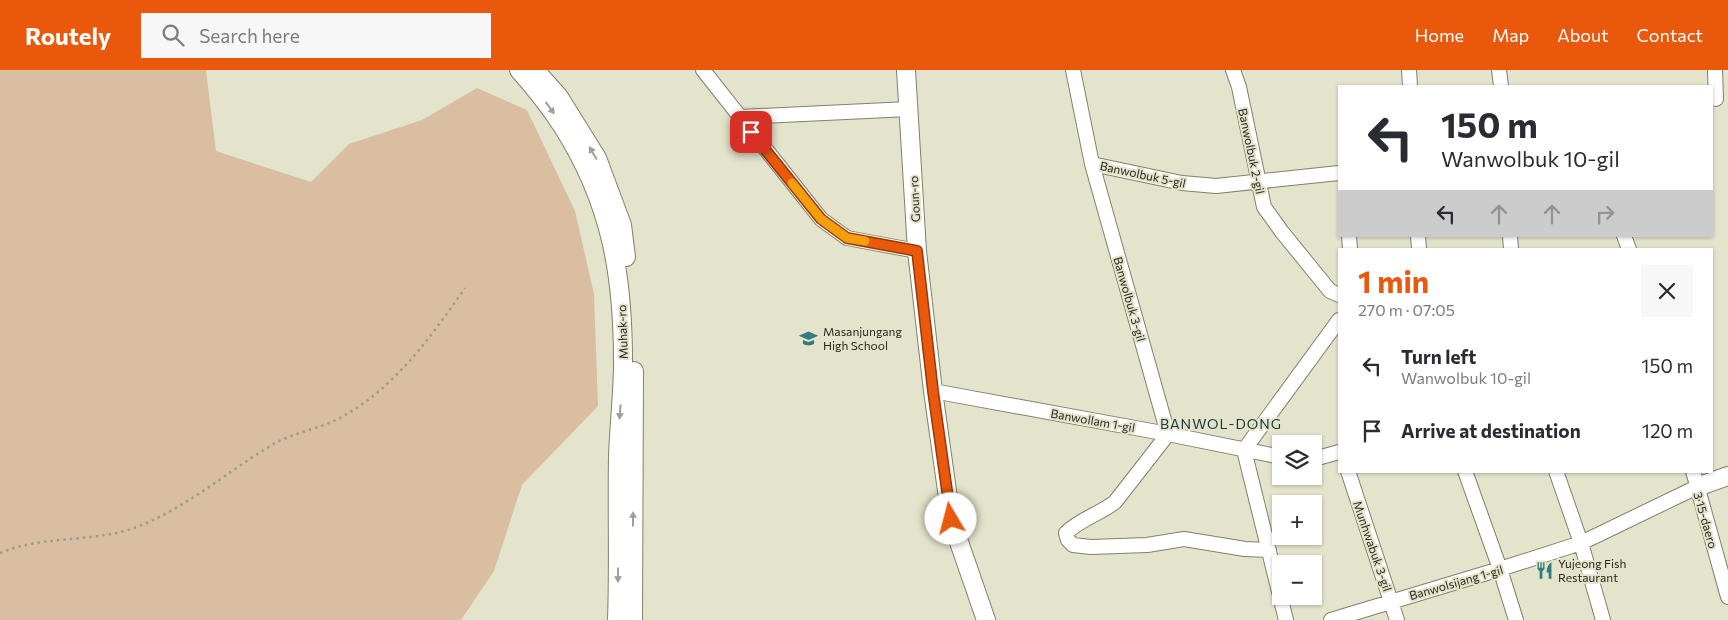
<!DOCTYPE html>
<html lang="en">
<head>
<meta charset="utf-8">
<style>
	:root { --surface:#fff; --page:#f7f7f7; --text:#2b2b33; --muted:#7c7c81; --accent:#ea580c }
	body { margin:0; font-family:Commissioner,sans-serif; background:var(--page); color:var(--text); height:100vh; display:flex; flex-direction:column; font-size:19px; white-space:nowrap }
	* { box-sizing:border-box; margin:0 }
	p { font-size:16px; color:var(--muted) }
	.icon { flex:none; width:28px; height:28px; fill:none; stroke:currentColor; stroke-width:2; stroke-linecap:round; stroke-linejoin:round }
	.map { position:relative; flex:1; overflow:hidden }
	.drawer { position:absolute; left:1338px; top:178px; width:375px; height:225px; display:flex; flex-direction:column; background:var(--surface); border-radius:0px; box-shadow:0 1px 4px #0004 }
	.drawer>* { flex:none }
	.top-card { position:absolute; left:1338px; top:15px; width:375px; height:152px; border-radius:0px; box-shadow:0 1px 4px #0004; background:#fff; color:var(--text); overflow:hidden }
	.fabs { position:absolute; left:1272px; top:365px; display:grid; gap:10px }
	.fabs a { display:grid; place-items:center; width:50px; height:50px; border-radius:0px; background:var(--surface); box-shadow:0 1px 4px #0004; font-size:25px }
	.pin { position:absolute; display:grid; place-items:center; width:42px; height:42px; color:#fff; margin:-21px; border-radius:10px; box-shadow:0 2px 8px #0006 }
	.me { position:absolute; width:55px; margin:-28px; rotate:352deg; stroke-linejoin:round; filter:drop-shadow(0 0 4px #0008) }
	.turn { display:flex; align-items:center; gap:18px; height:105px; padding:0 20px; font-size:22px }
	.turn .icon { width:65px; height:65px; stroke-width:2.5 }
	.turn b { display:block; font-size:35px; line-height:42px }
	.lanes { display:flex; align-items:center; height:48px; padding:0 20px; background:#0003; justify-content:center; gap:25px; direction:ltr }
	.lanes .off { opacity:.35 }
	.round { display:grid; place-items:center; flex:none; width:52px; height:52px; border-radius:0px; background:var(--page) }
	.overview { display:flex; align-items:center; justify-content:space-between; height:85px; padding:0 20px }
	h1 { font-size:30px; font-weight:700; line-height:38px; color:var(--accent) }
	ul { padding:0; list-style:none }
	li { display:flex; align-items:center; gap:15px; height:65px; padding:0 20px }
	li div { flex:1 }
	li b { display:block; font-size:19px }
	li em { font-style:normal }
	header { display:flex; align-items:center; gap:30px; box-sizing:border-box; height:70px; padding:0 25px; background:var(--accent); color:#fff }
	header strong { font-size:24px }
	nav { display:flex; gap:28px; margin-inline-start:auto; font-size:18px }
	.search { width:350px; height:45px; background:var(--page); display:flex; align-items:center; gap:12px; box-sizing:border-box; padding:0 18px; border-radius:0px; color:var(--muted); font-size:19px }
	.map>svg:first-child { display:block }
	.green { fill:#dabea2 }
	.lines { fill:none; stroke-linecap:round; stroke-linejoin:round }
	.minor-casing { stroke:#81806b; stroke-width:16 }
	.major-casing { stroke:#81806b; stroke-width:20 }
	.path { stroke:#9c9c8a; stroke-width:2.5; stroke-dasharray:2.5 4; stroke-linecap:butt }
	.minor { stroke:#fff; stroke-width:14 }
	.major { stroke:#fff; stroke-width:18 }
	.oneway { fill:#9e9e9a }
	.route-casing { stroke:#983908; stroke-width:12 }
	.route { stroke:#ea580c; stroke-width:9 }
	.slow { stroke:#f59e0b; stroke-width:9 }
	.labels { text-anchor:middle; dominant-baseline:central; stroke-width:4; stroke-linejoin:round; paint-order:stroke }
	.street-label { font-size:12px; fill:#27271e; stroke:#e4e4cc }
	.poi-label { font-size:12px; fill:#27271e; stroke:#e4e4cc; text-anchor:start }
	.neighbourhood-label { font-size:14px; letter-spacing:1px; fill:#16393b; stroke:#e4e4cc }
</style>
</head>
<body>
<header>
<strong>Routely</strong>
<div class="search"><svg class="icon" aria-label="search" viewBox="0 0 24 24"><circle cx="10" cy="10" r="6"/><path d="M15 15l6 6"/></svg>Search here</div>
<nav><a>Home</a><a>Map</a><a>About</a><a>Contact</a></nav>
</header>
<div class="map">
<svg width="1728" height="550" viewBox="0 0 1728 550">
	<rect width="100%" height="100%" fill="#e4e4cc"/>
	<path class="green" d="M0 0H206L216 81 311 112 349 74 422 50 477 18 527 40 575 141 594 224 598 336 522 415 494 501 461 550H0Z"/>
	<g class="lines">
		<defs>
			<path id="minor" d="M703 0 821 149 847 168 917 181
				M1073 0 1092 94 1168 364 1115 432C1100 444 1080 449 1066 463L1068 470 1073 475 1091 477 1147 475 1184 469 1245 479 1269 480
				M1233 0 1239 17 1264 137 1282 162 1330 221 1339 225
				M1409 0 1410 16
				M1499 0 1501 16
				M1715 0 1716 29
				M740 47 909 39
				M1092 94 1182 113 1216 116 1339 103
				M1349 166 1350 179
				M1418 166 1419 179
				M1510 166 1511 179
				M1624 166 1629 179
				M933 321 1168 364 1281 387
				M1314 389 1339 382
				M1348 401 1397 550
				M1465 401 1500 499 1516 550
				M1556 401 1581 473 1603 550
				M1693 401 1728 527
				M1286 550 1244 380 1339 250
				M1331 550 1500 499 1581 473 1697 417"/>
			<path id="major" d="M519 0C535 18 550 37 563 57 611 133 623 204 623 292 623 324 619 355 618 387 617 441 619 496 617 550
				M535 0 559 27 597 88 622 155 626 187
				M906 0 917 181 933 321 951 449 986 550
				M1697 417 1728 406
				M633 550 634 301"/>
		</defs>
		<use href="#minor" class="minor-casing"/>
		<use href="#major" class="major-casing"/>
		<path class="path" d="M0 483C42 465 91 473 134 458 183 440 223 405 267 378 289 363 317 360 340 348 395 318 430 268 465 218"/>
		<use href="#minor" class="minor"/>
		<use href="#major" class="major"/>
	</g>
	<defs><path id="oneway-solid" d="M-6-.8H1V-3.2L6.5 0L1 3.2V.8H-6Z" transform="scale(1.25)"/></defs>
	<g class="oneway">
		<use href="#oneway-solid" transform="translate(550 38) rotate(54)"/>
		<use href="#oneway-solid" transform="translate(593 83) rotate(-121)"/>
		<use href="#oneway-solid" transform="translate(620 342) rotate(94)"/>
		<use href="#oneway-solid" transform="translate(633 449) rotate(-90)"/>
		<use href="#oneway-solid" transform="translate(618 505) rotate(90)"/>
	</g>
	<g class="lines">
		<defs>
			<path id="route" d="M751 62 821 149 847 168 917 181 933 321 951 449"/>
		</defs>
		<use href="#route" class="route-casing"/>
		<use href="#route" class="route"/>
		<path class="slow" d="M792 113 821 149 847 168 865 171"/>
	</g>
	<defs>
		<symbol id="school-bare" viewBox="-9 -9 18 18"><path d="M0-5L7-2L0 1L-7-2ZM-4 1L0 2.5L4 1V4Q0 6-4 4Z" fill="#327b7f" stroke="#e4e4cc" stroke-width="2.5" paint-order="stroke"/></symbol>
		<symbol id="restaurant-bare" viewBox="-9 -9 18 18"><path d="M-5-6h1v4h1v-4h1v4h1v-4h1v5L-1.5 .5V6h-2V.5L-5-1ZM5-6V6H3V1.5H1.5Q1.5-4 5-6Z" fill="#327b7f" stroke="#e4e4cc" stroke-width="2.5" paint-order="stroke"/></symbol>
	</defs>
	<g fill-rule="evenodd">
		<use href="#school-bare" x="796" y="256" width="25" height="25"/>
		<use href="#restaurant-bare" x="1532" y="488" width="25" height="25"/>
	</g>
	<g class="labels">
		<g class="street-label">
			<text transform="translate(1252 81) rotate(78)">Banwolbuk 2-gil</text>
			<text transform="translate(1143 104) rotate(12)">Banwolbuk 5-gil</text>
			<text transform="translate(914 129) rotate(-93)">Goun-ro</text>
			<text transform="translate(1130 229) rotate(74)">Banwolbuk 3-gil</text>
			<text transform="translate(622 262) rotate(-92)">Muhak-ro</text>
			<text transform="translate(1093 350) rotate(10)">Banwollam 1-gil</text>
			<text transform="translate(1706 450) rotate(74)">3·15-daero</text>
			<text transform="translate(1373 476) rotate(71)">Munhwabuk 3-gil</text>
			<text transform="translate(1456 512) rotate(-16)">Banwolsijang 1-gil</text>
		</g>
		<g class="poi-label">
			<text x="823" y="261">Masanjungang<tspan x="823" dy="14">High School</tspan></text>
			<text x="1558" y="493">Yujeong Fish<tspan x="1558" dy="14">Restaurant</tspan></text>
		</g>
		<g class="neighbourhood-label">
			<text x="1221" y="353">BANWOL-DONG</text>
		</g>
	</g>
</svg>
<div class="fabs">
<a><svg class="icon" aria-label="layers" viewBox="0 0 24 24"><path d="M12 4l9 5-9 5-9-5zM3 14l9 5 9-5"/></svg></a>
<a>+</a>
<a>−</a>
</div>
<div class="pin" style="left:751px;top:62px;background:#d93025"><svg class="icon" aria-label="arrive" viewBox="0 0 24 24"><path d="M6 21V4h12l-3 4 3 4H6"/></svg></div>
<svg class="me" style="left:951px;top:449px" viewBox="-20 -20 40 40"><circle r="19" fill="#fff"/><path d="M0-13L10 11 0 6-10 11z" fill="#ea580c"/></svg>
<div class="top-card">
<div class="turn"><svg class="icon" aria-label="left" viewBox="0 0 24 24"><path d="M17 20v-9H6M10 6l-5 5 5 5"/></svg><div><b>150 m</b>Wanwolbuk 10-gil</div></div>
<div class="lanes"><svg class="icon" aria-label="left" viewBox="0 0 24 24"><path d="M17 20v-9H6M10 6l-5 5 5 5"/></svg><svg class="icon off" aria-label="ahead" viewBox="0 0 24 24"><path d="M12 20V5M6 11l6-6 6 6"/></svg><svg class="icon off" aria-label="ahead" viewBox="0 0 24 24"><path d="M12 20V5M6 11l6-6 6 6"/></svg><svg class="icon off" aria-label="right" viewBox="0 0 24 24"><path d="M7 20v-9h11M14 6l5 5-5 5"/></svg></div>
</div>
<section class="drawer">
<div class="overview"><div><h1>1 min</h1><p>270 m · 07:05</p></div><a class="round"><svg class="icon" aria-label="close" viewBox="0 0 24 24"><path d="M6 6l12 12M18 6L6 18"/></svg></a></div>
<ul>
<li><svg class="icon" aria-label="left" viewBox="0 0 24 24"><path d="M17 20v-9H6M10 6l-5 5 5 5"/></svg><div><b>Turn left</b><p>Wanwolbuk 10-gil</p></div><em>150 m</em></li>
<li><svg class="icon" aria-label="arrive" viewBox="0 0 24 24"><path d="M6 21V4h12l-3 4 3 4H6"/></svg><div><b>Arrive at destination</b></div><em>120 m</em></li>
</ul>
</section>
</div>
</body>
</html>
